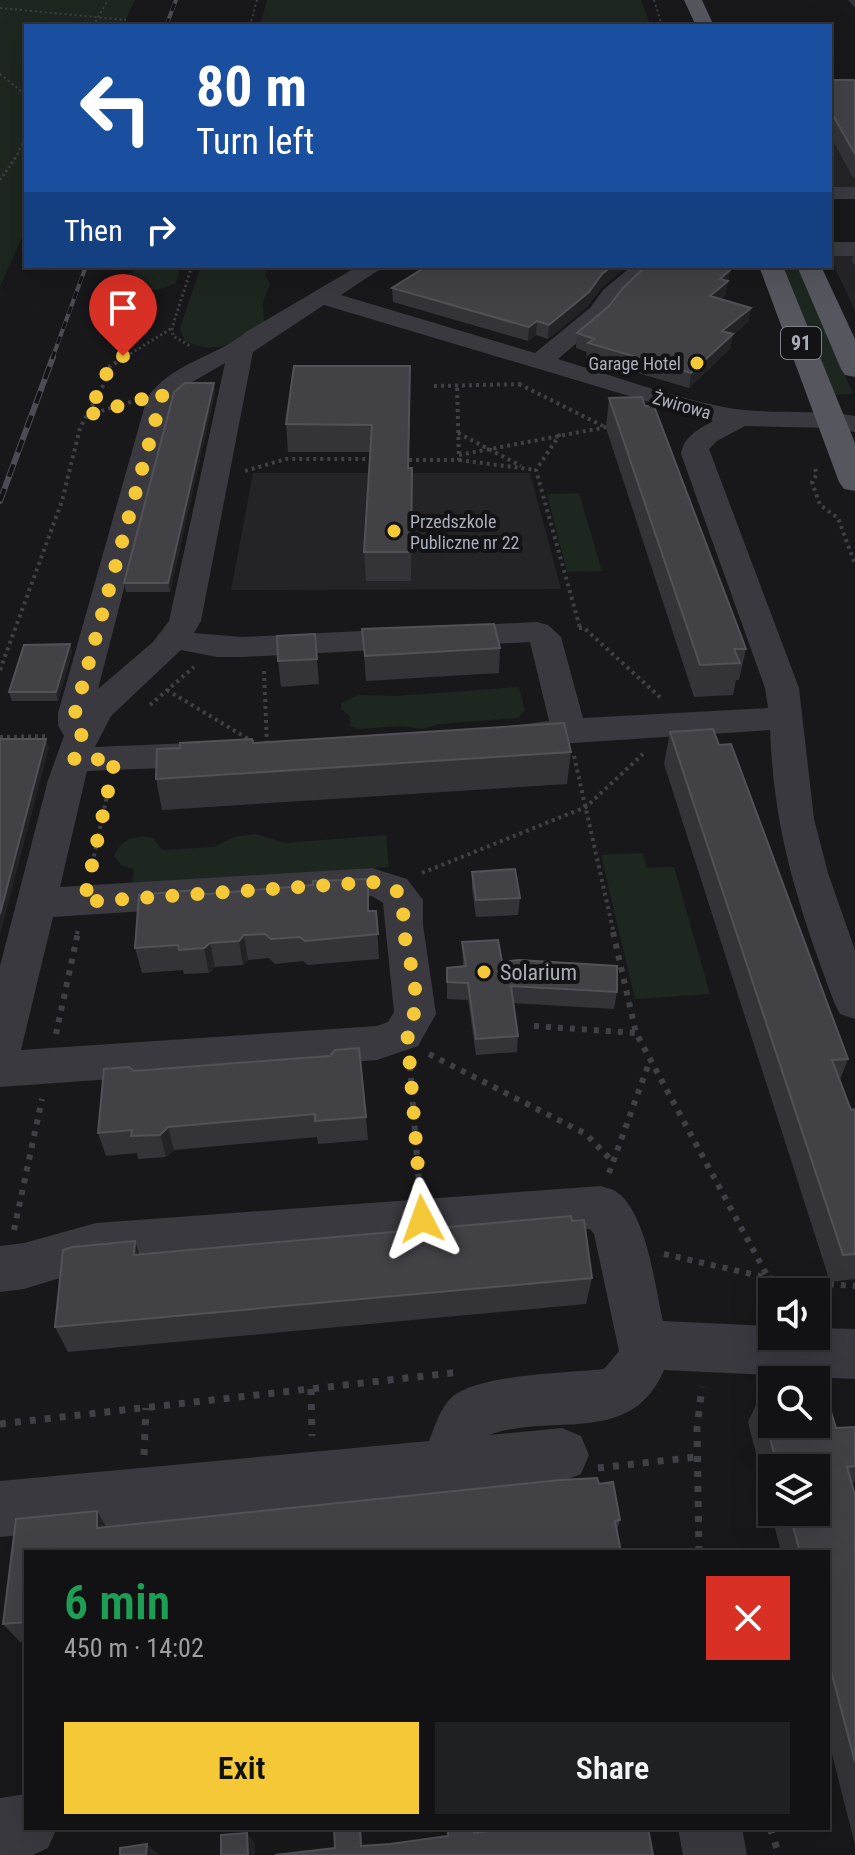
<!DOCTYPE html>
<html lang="en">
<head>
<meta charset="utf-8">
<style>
	:root { --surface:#121214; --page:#1f2022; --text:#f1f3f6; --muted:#9c9ea0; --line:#313234; --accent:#f4c837 }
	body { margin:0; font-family:"Roboto Condensed",sans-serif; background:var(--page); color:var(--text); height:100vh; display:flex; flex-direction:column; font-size:30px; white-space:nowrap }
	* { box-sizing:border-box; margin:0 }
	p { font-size:26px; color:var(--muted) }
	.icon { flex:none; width:44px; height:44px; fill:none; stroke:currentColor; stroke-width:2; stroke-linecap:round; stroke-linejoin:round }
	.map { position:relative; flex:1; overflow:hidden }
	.side { position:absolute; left:24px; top:1550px; width:806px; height:280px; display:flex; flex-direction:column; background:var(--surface); border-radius:0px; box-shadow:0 8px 32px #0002,0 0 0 2px var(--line) }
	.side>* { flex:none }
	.top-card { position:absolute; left:24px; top:24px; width:808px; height:244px; border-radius:0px; box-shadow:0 8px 32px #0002,0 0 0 2px var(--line); background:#1a4fa0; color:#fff; overflow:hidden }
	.buttons { position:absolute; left:758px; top:1278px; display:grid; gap:16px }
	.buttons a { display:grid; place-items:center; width:72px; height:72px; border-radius:0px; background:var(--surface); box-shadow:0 8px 32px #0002,0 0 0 2px var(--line); font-size:40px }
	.pin { position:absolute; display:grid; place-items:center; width:68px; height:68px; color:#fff; margin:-82px -34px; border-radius:50% 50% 50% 0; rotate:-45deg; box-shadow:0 0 8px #0007 }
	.pin .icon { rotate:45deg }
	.me { position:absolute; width:88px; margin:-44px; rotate:356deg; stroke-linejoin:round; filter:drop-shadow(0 0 6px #0008) }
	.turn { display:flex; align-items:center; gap:28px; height:168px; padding:0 40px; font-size:36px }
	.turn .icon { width:104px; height:104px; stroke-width:2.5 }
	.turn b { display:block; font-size:56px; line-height:68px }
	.then { display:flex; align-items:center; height:76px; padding:0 40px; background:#0003; gap:16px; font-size:30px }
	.round { display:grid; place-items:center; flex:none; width:84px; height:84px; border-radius:0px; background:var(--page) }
	.headline { display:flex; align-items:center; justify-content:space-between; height:136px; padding:0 40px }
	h1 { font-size:48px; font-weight:600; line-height:60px; color:#1e9e55 }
	.action { display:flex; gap:16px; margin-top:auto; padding:16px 40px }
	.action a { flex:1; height:92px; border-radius:0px; background:var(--accent); color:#111; font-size:32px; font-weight:600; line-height:92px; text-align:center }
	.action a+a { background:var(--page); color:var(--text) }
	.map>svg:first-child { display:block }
	.built { fill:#242427 }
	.green { fill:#1e2620 }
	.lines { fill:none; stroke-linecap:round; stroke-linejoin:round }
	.path-far4 { stroke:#3f4046; stroke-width:2; stroke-dasharray:2 3; stroke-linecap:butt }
	.path-far3 { stroke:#3f4046; stroke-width:3; stroke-dasharray:2 3; stroke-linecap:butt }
	.path-far2 { stroke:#3f4046; stroke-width:4; stroke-dasharray:3 4; stroke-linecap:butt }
	.path-far1 { stroke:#3f4046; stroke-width:6; stroke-dasharray:5 7; stroke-linecap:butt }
	.path { stroke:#3f4046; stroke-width:7; stroke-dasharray:6 9; stroke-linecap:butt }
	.minor { fill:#39393f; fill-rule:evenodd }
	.major { fill:#55565e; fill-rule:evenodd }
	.rail-far1-casing { stroke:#4c4d54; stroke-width:4 }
	.rail-casing { stroke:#4c4d54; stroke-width:6 }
	.rail-far1 { stroke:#131315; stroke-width:3; stroke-dasharray:8; stroke-linecap:butt }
	.rail { stroke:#131315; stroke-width:4; stroke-dasharray:13; stroke-linecap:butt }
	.wall { fill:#343438; fill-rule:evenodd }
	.shaded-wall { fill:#232326 }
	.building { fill:#414146; stroke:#515258; stroke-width:2 }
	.route { stroke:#f4c837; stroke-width:14; stroke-dasharray:0 25.2 }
	.poi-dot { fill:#f4c837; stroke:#131315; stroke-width:3 }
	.labels { text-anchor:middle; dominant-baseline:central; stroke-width:8; stroke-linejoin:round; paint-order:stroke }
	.far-poi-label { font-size:18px; fill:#aaaeba; stroke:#131315; text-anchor:end }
	.far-street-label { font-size:18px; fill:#aaaeba; stroke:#131315 }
	.shield { fill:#131315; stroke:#7d8088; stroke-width:2 }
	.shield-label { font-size:20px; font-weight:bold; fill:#aaaeba }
	.poi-label { font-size:22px; fill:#aaaeba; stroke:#131315; text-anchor:start }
</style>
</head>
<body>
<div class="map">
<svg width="855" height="1855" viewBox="0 0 855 1855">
	<rect width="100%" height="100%" fill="#18181a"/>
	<path class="built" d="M830 97 855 105V193H830Z
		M830 250H855V311L830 257Z
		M253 473H530L561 589 231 590Z"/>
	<path class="green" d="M0 0H135L123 26H26V228L0 287Z
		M267 0H641L651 26H260Z
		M134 266H181L176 283C158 291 148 293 131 284Z
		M201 266H268L265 275 270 284 263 302 264 322C237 341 218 357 185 341L180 329Z
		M782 266H798L853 394 834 395Z
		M579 493 602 571 567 572 547 494Z
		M519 687 525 710 518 718 440 724 422 729 402 726 358 729 350 726V716L341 709V703L359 695 395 696Z
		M255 834 285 843 386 835 389 867 132 885 134 869 121 865 114 856C121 839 136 834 153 838L162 850 214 847 234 837Z
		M643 853 647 868 674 867 710 994 635 999 601 855Z"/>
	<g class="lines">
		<path class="path-far4" d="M654 0 662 26
			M0 8 126 20
			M93 26 108 0
			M250 26 257 0
			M0 74 26 95
			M15 159 26 136"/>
		<path class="path-far3" d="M0 180 16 157
			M192 266 172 328 173 336 192 347
			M122 359 172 328"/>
		<path class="path-far2" d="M519 384 603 426
			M434 386 525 384
			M88 415 131 402
			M458 433 521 466
			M560 434 536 470 580 628
			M459 455 612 426
			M402 460H459L457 385
			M459 460 536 470
			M815 469 817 474 812 482 820 505 838 518 855 564
			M245 471 286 459H376
			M579 628H584L662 699
			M0 670 62 501 80 428 105 382 110 366 126 357
			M264 671 267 745
			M167 690 260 746
			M150 705 194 667
			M0 737 49 736
			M574 756 614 934
			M91 870 109 786
			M422 873 586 807 643 754
			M77 934 78 930"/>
		<path class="path-far1" d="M613 932 636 1033 770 1281
			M534 1026 636 1033
			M56 1034 78 932
			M429 1054 586 1134 613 1162
			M410 1066 419 1183
			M609 1173 649 1063
			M14 1230 42 1099
			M664 1254 782 1281 855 1286"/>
		<path class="path" d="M311 1389 312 1436
			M0 1424 460 1372
			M144 1455 146 1408
			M598 1468 696 1457
			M699 1552 697 1428 702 1387
			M770 1828 779 1855"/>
		<path class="minor" d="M830 187H855V199H830Z
			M830 242H855V256H830Z
			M358 266H385L341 295 535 353 590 308 603 290 632 266H657L619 300 606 318 558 359C611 375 665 395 719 406 764 416 810 408 855 416V432L831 428 745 426 717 441 709 449 799 688 814 819 828 873 855 950V1019L840 1014 834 1002C798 905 774 834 770 730L512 747 500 743 495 735 500 727 549 721 530 642 242 657H217L181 650 111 716 95 747 213 742 226 746 231 754 226 762 213 766 87 771 60 887 372 868 407 879 423 900V925L436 1014 418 1046 377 1060 0 1087V966L48 780 64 736 58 725V713L147 398C172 362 215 358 246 332ZM324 305 713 421C700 428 683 437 681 454L765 688 768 708 583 718 561 637 548 625 537 622 242 637 194 633 201 621 253 352ZM225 363 169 621 153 642 98 689 173 399 194 381ZM372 896 383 903 394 1012 388 1022 377 1026 21 1050 53 917Z
			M601 1186C606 1188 614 1189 618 1193 647 1215 655 1287 663 1321L772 1326V1336H816V1328L855 1329V1379L664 1370C631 1448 551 1412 489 1435L562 1428 581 1436 589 1455 581 1474 562 1482 0 1537V1481L429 1441C435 1426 440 1408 452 1397 479 1374 567 1373 604 1369L619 1351 594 1234 590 1229 96 1267 24 1289 0 1292V1246L24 1243 96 1223Z
			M26 1794V1828H57L48 1848 33 1855H0V1798Z
			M678 1828H742L747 1855H683Z"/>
		<path class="major" d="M684 0H702L714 26H696Z
			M759 266H783L855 443V491L844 489 839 482Z
			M797 266H821L855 339V377L845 375 841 369Z"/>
		<defs>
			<path id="rail-far1" d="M166 26 176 0
				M52 359 86 266"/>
			<path id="rail" d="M0 501 53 357"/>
		</defs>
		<use href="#rail-far1" class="rail-far1-casing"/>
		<use href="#rail" class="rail-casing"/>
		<use href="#rail-far1" class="rail-far1"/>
		<use href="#rail" class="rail"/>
	</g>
	<path class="wall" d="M848 0H855V8Z
		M830 80 855 81V178H853L830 135Z
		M855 249V266L852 260Z
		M427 266H627L601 288 588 306 548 339 536 335 528 341 393 302 392 288Z
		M724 267V269L730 270 725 296 721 299 751 308 748 322 733 335 730 349 689 388 586 358 587 352 576 348 577 333 609 306Z
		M410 366 409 468H412V496L411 581H366L364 552 370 452H288L286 424Z
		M215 392 170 592H126L124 583Z
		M609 398 746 649 739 680H736L733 695 694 697 606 428Z
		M362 629 500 648 499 673 366 681Z
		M315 634 319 684 281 687 278 661Z
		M70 644 72 653 58 701H12L9 692Z
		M670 732 848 1059 840 1080 851 1110 855 1109V1279L830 1282 664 764Z
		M253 743 571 752 567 784 162 810 156 779Z
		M472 872 520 898 518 915 476 917 472 889Z
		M196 895 376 911 379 959 308 965 303 961 275 964 269 958 248 960 243 965 215 967 209 973 184 974 183 970 142 973 135 948Z
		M462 942 502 962 617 992 614 1009 513 1003 518 1036 517 1052 476 1055 468 1000 447 999V968L463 966Z
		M134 1071 366 1117 368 1140 318 1144 317 1137 174 1150 166 1157 138 1159 137 1153 106 1156 98 1133Z
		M572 1221 592 1278 586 1304 68 1352 55 1327 139 1254Z
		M759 1398 836 1428 855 1431V1481L852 1485 855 1495V1845L828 1738V1552H781L748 1422ZM772 1468H816V1512H772Z
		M597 1478 599 1484 613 1482 620 1520 617 1530 621 1552H26V1641L20 1642 3 1624 16 1519 97 1511 107 1527 560 1480Z"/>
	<path class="shaded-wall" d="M612 266H627L601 288 588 306 548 339 549 325Z
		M724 267 722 277 730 270 725 296 708 310 710 296 722 268Z
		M751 308 748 322 733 335 730 349 689 388 691 373 722 331Z
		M537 321 536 335 528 341 529 327Z
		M410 366V393L408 496V468Z
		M214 383 215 392 170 592 168 583Z
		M70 644 72 653 58 701 56 692Z
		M46 739 49 748 0 935V914Z
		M244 935 248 960 243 965 239 941Z
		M210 943 215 967 209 973 204 948Z
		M168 1127 174 1150 166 1157 160 1135Z
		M135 1241 144 1268 134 1255Z
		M97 1511 109 1532 97 1528Z
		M360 1828H361L362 1831 363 1855 361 1846Z
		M247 1833 255 1843V1855H248Z
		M147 1844 159 1854V1855H146Z"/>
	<path class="building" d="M830 80H854L855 81V154L830 110Z
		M427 266H612L602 274 589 292 549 325 537 321 529 327 392 288Z
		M646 266 724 267 722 268 730 270 720 279 728 281 710 296 751 308 722 331 733 334 691 373 588 343 594 339 577 333 609 306 623 288Z
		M294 366H410L408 468H412L411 552H364L372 425 286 424Z
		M185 383H214L168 583H124L174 392Z
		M642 397 645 406H654L746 649H734L740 663 700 665 609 398Z
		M494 624 500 648 365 656 362 629Z
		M315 634 317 659 278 661 277 636Z
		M70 644 56 692H9L24 645Z
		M564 723 571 752 156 779 157 749 180 748V743L252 739 253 743Z
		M713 729 719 745 731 744 848 1059 832 1060 851 1110 855 1109V1254L843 1255 670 732Z
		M0 739H46L0 914Z
		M515 869 520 898 476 900 472 872Z
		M368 879V911H376L378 934 305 941 300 937 271 939 265 934 244 935 239 941 210 943 204 948 179 950 178 945 135 948 139 895 195 890V895L313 885V881Z
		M498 940 502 962 519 960 617 966V992L511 986 518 1036 476 1039 468 983 447 982V968L466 966 462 942Z
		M359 1048 366 1117 315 1121V1114L168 1127 160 1135 131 1136 132 1130 98 1133 104 1069 129 1067 134 1071 289 1059 330 1056 335 1050Z
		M571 1216 572 1221 584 1220 592 1278 55 1327 63 1250 72 1247 135 1241 134 1255Z
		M825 1392 836 1428 854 1427 855 1431V1466L847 1467 855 1495V1762L828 1659V1552H800L789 1512H816V1468H778L759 1398 772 1397V1424H816V1393Z
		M597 1478 599 1484 613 1482 620 1520 615 1521 621 1552H26V1622L3 1624 16 1519 97 1511V1528L560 1480Z
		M334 1828H360L361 1846 390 1844 448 1836V1828H474V1833L512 1828H648L653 1855H275L335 1848Z
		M247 1833 248 1855H221V1835Z
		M147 1844 146 1855H120V1848Z"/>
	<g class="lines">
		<path class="route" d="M123 356 110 366 88 415 163 393 75 713V725L82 736 74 760 115 759 84 902 372 882C383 884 399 888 403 900 405 908 402 918 403 925 406 957 427 1001 407 1029L422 1219"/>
	</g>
	<g class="poi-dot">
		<circle cx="697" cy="363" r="8"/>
		<circle cx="394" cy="531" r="8"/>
		<circle cx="484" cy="972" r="8"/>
	</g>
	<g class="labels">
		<g class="far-poi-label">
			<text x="681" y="363">Garage Hotel</text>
			<text x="410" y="521" text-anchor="start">Przedszkole<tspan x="410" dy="21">Publiczne nr 22</tspan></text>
		</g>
		<g class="far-street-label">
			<text transform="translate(682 405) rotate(16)">Żwirowa</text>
		</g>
		<rect class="shield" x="781" y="327" width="40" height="32" rx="6"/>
		<g class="shield-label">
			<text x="801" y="343">91</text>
		</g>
		<g class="poi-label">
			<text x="500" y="972">Solarium</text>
		</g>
	</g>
</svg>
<div class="buttons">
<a><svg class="icon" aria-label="sound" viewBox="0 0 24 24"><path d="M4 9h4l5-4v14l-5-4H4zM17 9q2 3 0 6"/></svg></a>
<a><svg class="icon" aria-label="search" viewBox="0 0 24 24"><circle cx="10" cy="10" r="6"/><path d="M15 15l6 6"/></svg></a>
<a><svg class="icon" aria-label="layers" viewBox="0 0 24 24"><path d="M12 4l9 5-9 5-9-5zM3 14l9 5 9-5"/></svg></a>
</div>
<div class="pin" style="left:123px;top:356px;background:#d93025"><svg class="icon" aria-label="arrive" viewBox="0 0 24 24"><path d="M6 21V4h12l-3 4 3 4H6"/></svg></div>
<svg class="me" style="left:422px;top:1219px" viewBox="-20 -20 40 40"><path d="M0-17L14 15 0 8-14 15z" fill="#f4c837" stroke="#fff" stroke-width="4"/></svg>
<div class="top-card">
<div class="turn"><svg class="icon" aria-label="left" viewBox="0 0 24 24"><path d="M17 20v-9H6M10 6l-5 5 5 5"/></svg><div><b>80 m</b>Turn left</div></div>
<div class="then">Then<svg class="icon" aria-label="right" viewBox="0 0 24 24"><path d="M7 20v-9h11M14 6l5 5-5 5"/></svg></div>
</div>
<section class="side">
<div class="headline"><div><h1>6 min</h1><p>450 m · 14:02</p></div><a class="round" style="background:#d93025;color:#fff"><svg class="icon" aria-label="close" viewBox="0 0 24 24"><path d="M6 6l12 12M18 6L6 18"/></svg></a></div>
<div class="action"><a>Exit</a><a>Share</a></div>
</section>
</div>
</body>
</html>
